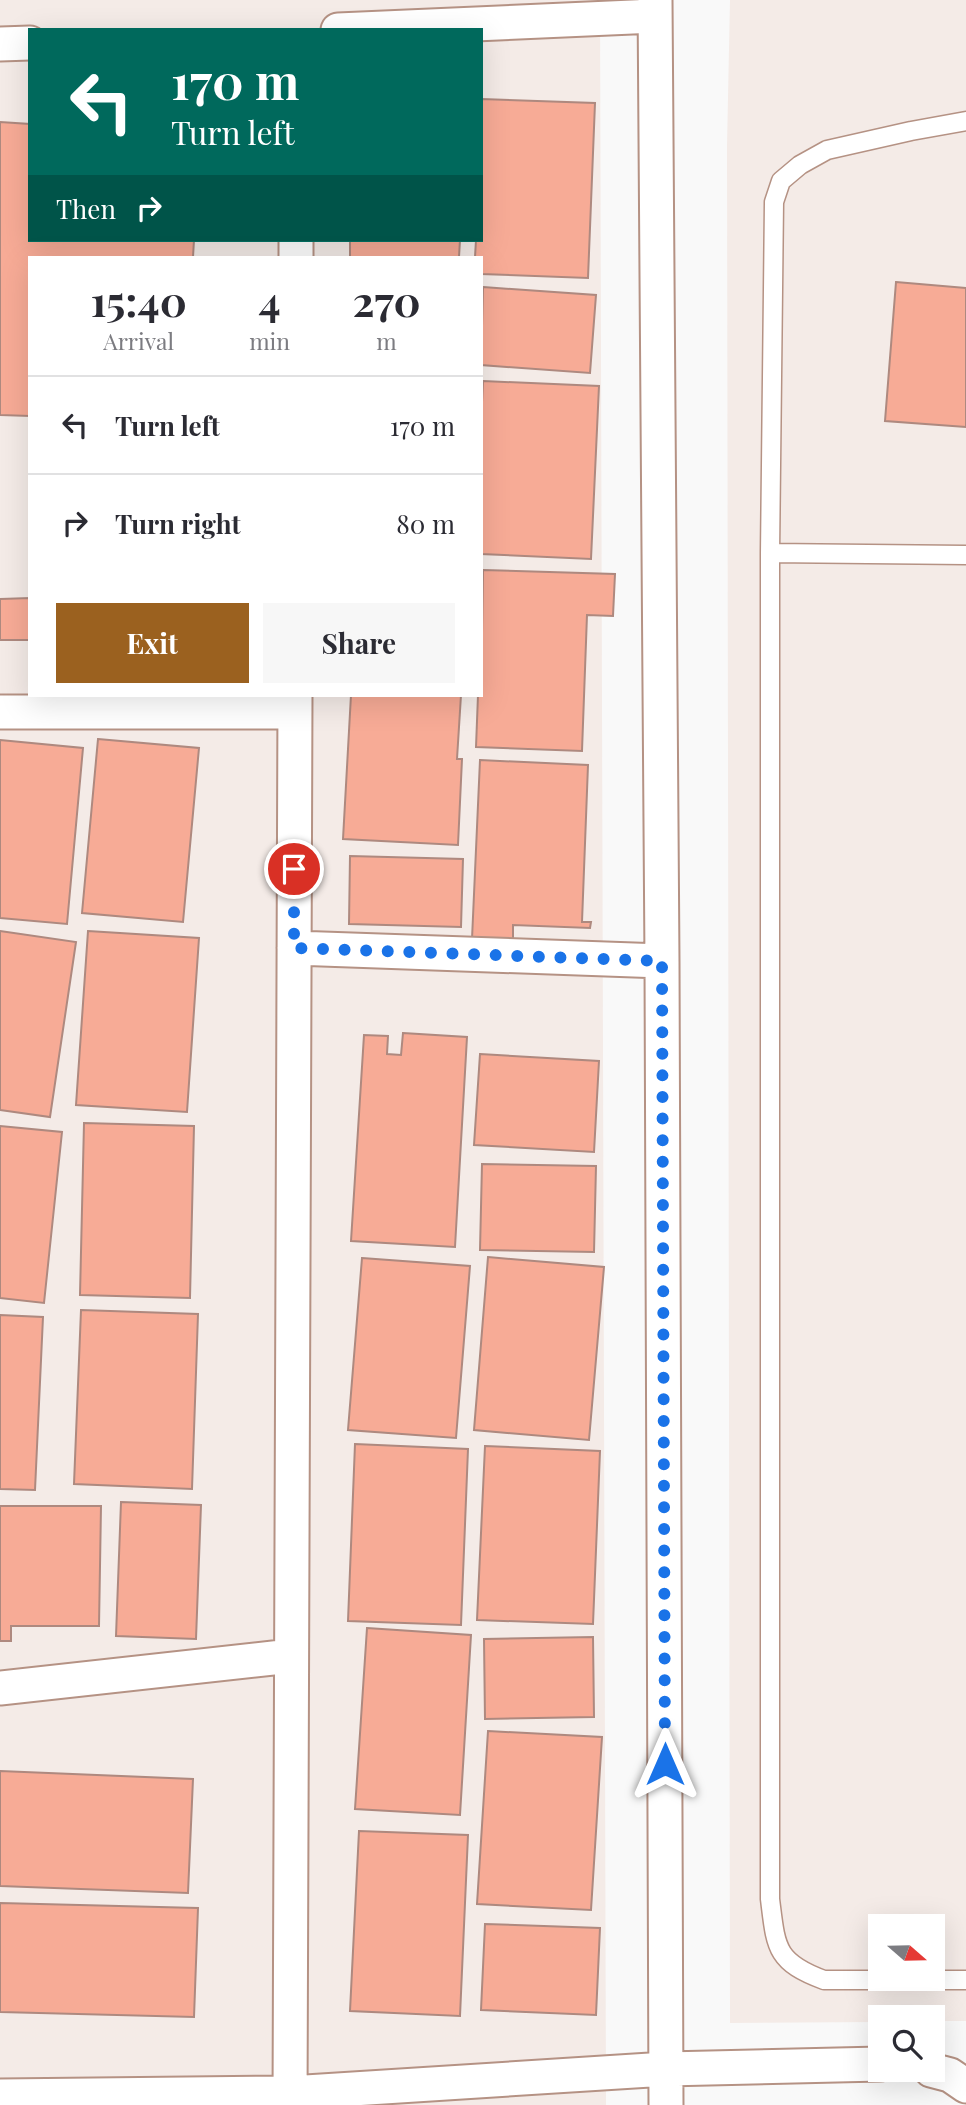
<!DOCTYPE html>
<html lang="en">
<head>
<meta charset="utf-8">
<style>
	:root { --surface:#fff; --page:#f7f7f7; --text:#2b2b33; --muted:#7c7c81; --line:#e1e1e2; --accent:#9b611f }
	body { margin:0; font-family:"Playfair Display",serif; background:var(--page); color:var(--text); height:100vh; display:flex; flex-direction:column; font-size:26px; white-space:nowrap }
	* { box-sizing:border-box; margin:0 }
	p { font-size:23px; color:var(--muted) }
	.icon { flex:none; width:38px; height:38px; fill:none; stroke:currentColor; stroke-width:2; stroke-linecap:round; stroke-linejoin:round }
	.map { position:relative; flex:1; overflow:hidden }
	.details { position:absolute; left:28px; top:256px; width:455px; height:441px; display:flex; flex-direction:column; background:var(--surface); border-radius:0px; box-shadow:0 7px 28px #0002 }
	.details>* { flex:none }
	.hud { position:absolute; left:28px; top:28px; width:455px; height:214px; border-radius:0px; box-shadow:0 7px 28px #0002; background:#00695c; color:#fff; overflow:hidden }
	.needle { width:46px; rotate:110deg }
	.tools { position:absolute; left:868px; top:1914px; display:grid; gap:14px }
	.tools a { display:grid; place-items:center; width:77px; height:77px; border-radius:0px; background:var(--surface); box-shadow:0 7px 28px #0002; font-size:35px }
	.pin { position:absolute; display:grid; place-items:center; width:60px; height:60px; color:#fff; margin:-30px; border:4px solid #fff; border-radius:50%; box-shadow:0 2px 7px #0007 }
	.me { position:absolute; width:77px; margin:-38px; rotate:0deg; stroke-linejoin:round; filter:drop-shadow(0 0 5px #0008) }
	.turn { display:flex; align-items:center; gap:24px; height:147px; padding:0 28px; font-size:32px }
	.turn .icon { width:91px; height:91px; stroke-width:2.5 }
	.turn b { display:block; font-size:49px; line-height:60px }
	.then { display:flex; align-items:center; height:66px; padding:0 28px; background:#0003; gap:14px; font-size:26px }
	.eta { display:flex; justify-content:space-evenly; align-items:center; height:119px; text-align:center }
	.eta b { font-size:42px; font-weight:700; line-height:49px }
	.button { display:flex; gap:14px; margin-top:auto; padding:14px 28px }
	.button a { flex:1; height:80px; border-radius:0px; background:var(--accent); color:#fff; font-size:28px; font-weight:700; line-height:80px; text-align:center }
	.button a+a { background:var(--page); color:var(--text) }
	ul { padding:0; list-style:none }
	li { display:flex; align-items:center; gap:21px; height:98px; padding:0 28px; border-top:2px solid var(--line) }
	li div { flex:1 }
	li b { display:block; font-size:26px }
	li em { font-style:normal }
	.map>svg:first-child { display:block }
	.built { fill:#f4ebe7; fill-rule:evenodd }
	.building { fill:#f7ab96; stroke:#ae897f; stroke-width:2 }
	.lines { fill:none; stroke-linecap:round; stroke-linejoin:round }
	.lane-casing { stroke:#b59284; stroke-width:21 }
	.street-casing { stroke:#b59284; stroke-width:37 }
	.lane { stroke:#fff; stroke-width:18 }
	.street { stroke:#fff; stroke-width:33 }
	.route { stroke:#1a73e8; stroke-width:12; stroke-dasharray:0 21.6 }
</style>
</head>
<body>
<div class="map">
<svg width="966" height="2105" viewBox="0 0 966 2105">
	<rect width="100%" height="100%" fill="#f9f9f9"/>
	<path class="built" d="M0 0H600L606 2105H0ZM30 30H481V240H30ZM30 257H481V695H30Z
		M730 0H966V2021H933V2018H880V2022L730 2023 727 146ZM880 1927H933V1979H880Z"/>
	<path class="building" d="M481 99 595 103 588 278 481 274V257H475L476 240H481Z
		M0 122 30 124V240H194L193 257H30V416L0 415Z
		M350 240H460L459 257H350Z
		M896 282 966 288V427L885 421Z
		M483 287 596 295 590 373 481 365Z
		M483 381 599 386 591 559 481 554V423Z
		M483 570 615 574 613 616 587 615 582 751 476 747 478 695H481Z
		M30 598V640H0V599Z
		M351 695H461L457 759H462L458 845 343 839Z
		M98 739 199 748 183 922 82 913Z
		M0 740 83 748 67 924 0 918Z
		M480 760 588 765 582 922H591L590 928 513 925V940L472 939Z
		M350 856 463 859 461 927 349 924Z
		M0 931 76 942 50 1117 0 1110Z
		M88 931 199 938 187 1112 76 1105Z
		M403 1033 467 1037 455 1247 351 1241 364 1035 388 1036 387 1054 401 1055Z
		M480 1054 599 1061 594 1152 474 1145Z
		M84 1123 194 1126 190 1298 80 1295Z
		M0 1126 62 1132 44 1303 0 1298Z
		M482 1164 596 1166 594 1252 480 1250Z
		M488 1257 604 1267 589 1440 474 1430Z
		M362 1258 470 1266 456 1438 348 1430Z
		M81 1310 198 1314 192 1489 74 1484Z
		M0 1315 43 1317 35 1490 0 1489Z
		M355 1444 468 1449 461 1625 348 1621Z
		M485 1446 600 1451 593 1624 477 1620Z
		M121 1502 201 1505 196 1639 116 1636Z
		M0 1506H101L99 1626H11V1641H0Z
		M367 1628 471 1635 460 1815 355 1809Z
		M593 1637 594 1717 485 1719 484 1639Z
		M488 1731 602 1737 591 1910 477 1904Z
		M0 1771 193 1779 188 1893 0 1886Z
		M359 1831 468 1835 460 2016 350 2011Z
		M0 1903 198 1908 194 2017 0 2012Z
		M485 1924 600 1928 596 2015 481 2010Z"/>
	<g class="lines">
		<defs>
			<path id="lane" d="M770 553 774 202 781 181 800 165 827 150 911 131 966 121
				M966 555 770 553V1899C776 1947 775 1962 824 1980H966"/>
			<path id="street" d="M655 0 662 961 666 2105
				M338 30 655 16
				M0 44 30 43
				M296 257V240
				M0 712H295
				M294 948 662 961
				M0 1688 291 1656
				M931 2070 950 2075 966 2086
				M0 2096 290 2093 666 2069 880 2064
				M290 2105 295 695"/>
		</defs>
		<use href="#lane" class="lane-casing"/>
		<use href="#street" class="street-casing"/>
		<use href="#lane" class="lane"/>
		<use href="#street" class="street"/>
	</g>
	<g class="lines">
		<path class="route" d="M294 869V948L662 961 665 1764"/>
	</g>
</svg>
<div class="tools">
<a><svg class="needle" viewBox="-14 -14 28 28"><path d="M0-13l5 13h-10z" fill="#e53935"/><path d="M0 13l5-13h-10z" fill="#7c7c81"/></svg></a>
<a><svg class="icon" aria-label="search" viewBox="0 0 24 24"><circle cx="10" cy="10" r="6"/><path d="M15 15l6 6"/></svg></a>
</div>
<div class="pin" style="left:294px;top:869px;background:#d93025"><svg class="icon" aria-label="arrive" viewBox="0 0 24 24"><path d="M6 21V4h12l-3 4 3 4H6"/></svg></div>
<svg class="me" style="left:665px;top:1764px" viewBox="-20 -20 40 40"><path d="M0-17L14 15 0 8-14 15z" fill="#1a73e8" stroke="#fff" stroke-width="4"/></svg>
<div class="hud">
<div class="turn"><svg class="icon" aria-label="left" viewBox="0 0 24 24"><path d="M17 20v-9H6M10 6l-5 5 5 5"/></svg><div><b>170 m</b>Turn left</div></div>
<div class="then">Then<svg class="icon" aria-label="right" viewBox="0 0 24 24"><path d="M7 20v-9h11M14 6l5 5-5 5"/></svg></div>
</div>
<section class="details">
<div class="eta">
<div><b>15:40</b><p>Arrival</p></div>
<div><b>4</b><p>min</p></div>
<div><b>270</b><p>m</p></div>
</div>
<ul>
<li><svg class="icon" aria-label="left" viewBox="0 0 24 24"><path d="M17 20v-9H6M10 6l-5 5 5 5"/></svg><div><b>Turn left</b></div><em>170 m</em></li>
<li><svg class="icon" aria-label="right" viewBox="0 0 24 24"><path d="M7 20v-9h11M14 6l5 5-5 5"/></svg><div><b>Turn right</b></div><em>80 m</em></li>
</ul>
<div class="button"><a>Exit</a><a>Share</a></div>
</section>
</div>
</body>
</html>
